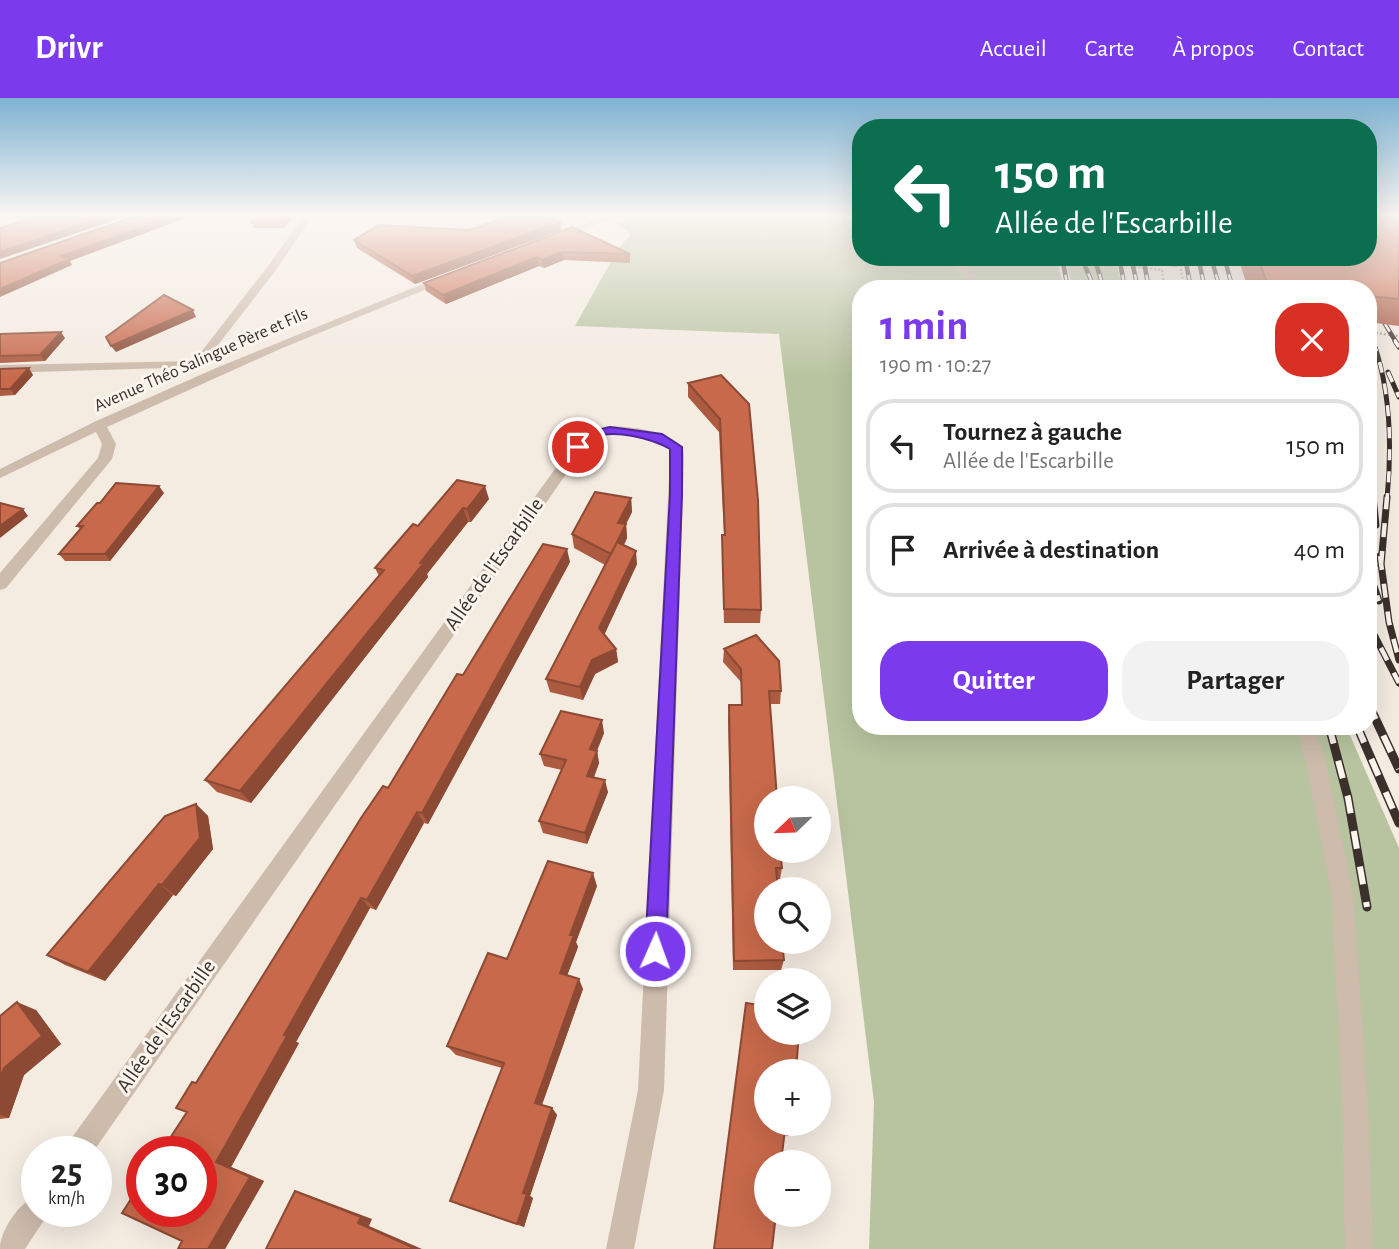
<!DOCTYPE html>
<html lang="fr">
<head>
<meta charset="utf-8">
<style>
	:root { --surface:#fff; --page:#f2f2f2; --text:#222; --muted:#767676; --line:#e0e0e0; --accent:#7c3aed }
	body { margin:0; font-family:"Alegreya Sans",sans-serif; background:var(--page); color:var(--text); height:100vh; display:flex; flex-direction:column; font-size:26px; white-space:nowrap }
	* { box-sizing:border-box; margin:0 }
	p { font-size:23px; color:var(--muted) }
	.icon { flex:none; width:38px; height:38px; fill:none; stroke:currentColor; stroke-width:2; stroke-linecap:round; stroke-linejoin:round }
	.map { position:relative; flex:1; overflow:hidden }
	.drawer { position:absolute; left:852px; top:182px; width:525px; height:455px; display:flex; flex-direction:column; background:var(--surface); border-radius:28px; box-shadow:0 7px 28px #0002 }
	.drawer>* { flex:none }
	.guide { position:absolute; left:852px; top:21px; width:525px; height:147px; border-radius:28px; box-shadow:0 7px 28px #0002; background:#0b6e4f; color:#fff; overflow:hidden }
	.needle { width:46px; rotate:247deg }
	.buttons { position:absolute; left:754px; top:688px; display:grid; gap:14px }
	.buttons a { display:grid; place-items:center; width:77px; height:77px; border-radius:50%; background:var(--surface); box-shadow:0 7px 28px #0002; font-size:35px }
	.speed { position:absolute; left:21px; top:1038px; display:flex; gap:14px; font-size:35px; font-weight:700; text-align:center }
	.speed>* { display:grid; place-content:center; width:91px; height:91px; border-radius:50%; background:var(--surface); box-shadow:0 7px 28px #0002; line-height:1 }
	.speed small { font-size:18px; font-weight:400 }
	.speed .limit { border:10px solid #d22; background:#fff; color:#111 }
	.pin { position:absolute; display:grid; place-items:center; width:60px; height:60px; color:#fff; margin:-30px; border:4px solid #fff; border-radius:50%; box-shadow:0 2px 7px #0007 }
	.me { position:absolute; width:77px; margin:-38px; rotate:2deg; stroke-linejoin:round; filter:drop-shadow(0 0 5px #0008) }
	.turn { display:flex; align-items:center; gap:24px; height:147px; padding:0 28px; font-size:32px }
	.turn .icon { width:91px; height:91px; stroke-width:2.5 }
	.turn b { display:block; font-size:49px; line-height:60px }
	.round { display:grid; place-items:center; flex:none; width:74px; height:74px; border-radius:28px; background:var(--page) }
	.headline { display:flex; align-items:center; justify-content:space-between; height:119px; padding:0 28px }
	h1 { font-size:42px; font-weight:600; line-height:52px; color:var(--accent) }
	.action { display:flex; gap:14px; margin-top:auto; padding:14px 28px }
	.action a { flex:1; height:80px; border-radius:28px; background:var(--accent); color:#fff; font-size:28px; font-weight:600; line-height:80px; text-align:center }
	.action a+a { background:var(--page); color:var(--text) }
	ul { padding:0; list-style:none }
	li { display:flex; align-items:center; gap:21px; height:94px; margin:0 14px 10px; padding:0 14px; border:4px solid var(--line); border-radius:28px }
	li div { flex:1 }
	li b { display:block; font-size:26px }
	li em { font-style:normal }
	header { display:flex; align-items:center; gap:42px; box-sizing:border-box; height:98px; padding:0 35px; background:var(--accent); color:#fff }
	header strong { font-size:33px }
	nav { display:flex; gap:38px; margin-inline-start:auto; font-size:24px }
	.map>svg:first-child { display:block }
	.green { fill:#b8c4a0 }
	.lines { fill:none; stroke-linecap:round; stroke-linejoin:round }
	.path { stroke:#b9a596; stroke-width:2.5; stroke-dasharray:2 2; stroke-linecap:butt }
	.minor { fill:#cdbbac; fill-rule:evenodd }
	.rail-far3-casing { stroke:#3b302b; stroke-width:4.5 }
	.rail-far2-casing { stroke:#3b302b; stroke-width:5 }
	.rail-far1-casing { stroke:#3b302b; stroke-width:7 }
	.rail-casing { stroke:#3b302b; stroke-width:9 }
	.rail-far3 { stroke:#fbf5ee; stroke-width:2.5; stroke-dasharray:9; stroke-linecap:butt }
	.rail-far2 { stroke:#fbf5ee; stroke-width:3.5; stroke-dasharray:11; stroke-linecap:butt }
	.rail-far1 { stroke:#fbf5ee; stroke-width:4.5; stroke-dasharray:14; stroke-linecap:butt }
	.rail { stroke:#fbf5ee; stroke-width:6; stroke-dasharray:18; stroke-linecap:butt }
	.wall { fill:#ac5a40 }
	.shaded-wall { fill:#8c4a34 }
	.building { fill:#c8694b; stroke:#8c4a34; stroke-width:2 }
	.route { fill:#7c3aed; stroke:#51269a; stroke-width:2 }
	.labels { text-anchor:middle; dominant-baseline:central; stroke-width:6; stroke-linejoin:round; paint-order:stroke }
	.far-street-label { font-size:18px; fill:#3b302b; stroke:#fbf5ee }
	.street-label { font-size:21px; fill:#3b302b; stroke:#fbf5ee }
</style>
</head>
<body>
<header>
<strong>Drivr</strong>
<nav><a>Accueil</a><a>Carte</a><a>À propos</a><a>Contact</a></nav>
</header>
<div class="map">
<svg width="1399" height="1151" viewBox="0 0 1399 1151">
	<rect width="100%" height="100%" fill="#f4ebe1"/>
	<path class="green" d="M632 119H861V159H947L976 191H861V628H1346L1399 750V1151H869L874 1004 779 236 575 228 618 151 631 136 616 125Z
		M958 159H983L998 164 1007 159 1058 167 1064 191H986Z
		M1065 161 1117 168 1123 191H1073Z"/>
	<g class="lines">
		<path class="path" d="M1059 159 1162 172 1164 187 1186 191
			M1179 159 1184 190
			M1368 234 1399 238"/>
		<path class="minor" d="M303 119H312L276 172 201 269 0 275V267L194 263 268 168Z
			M603 119H615L556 142 548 140Z
			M948 159H959L986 191H975Z
			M445 177 449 178V182L280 251 107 329 116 346 112 361 6 490 0 492V475L98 360 102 346 96 334 0 380V371L94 324 216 270Z
			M609 328C633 329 665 332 683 349L684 360 664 992 634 1151H606L638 992 670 360 669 351C647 337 605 326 585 349L93 1054H64L68 1045 573 346 584 334Z
			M1296 628H1314L1326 665 1353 794 1368 1005 1373 1151H1345L1342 1005 1331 794 1306 665Z
			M37 1097V1113H50L25 1151H0C0 1132 19 1105 37 1097Z"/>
		<defs>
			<path id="rail-far3" d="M1062 159 1068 191
				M1081 159 1095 191
				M1094 159 1103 188
				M1119 159 1125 191
				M1131 159 1138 191
				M1143 159 1149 191
				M1185 159 1191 191
				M1198 159 1205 191
				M1211 159 1220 191
				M1224 159 1233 191
				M1385 226 1396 244
				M1368 230 1373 244"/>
			<path id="rail-far2" d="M1373 243C1391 293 1392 349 1387 401
				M1395 243 1399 249
				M1388 274 1399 299
				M1368 357 1373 401"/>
			<path id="rail-far1" d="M1373 399 1376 427
				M1380 458 1389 524 1399 562
				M1381 467 1387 399
				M1368 471 1379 503
				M1368 525 1399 585"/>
			<path id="rail" d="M1368 605 1399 671
				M1329 628 1348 700 1367 809
				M1357 628 1399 725"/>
		</defs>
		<use href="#rail-far3" class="rail-far3-casing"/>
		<use href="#rail-far2" class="rail-far2-casing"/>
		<use href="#rail-far1" class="rail-far1-casing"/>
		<use href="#rail" class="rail-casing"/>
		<use href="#rail-far3" class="rail-far3"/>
		<use href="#rail-far2" class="rail-far2"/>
		<use href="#rail-far1" class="rail-far1"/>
		<use href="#rail" class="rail"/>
	</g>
	<path class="wall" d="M294 119 283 130H254L251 124Z
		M1399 119V228L1368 224V191H1248L1238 159H1368Z
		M572 129 630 156V165L564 162 544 170 539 168 446 206 426 193 424 185Z
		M469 132H561L415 186 357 150 354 142Z
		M1152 159H1182L1177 169 1153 166Z
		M0 236 65 240 45 263 0 265Z
		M0 271 33 277 15 297 0 298Z
		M721 277 761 512 760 525H724L722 451V437H724L719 334 688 299V285Z
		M457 382 489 401 471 424H468L427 476 428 479 251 705 217 694 205 682 379 478 375 470 418 428Z
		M164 395 110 463H65L59 456 80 431 77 428 100 405Z
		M631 400 632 414 626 426 627 440 624 447 637 466 604 537 616 551 618 564 595 576 583 602 550 594 546 581 605 467 574 450 572 436Z
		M570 464 428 726 424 725 376 812 370 810 296 944 299 945 231 1069 264 1083 225 1151H178L182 1143 187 1014 196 985 463 577Z
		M724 551 781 593 780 606H770L782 770 780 781H777L784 862 781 872H733L728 620 729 607H741V584L723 564Z
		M604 635 597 653 599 665 594 679 608 694 587 746 543 735 539 723 562 672 544 668 540 656Z
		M196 706 208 718 213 751 176 798 173 797 105 883 65 867 47 857Z
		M597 788 576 844 578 849 567 877 583 891 542 1007 552 1010 557 1017 530 1098 533 1100 524 1129 459 1107 502 970 456 957 447 948Z
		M746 905 790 1033 788 1038 784 1037Z
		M36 912 61 946 24 977 9 1020 0 1021V918Z"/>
	<path class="shaded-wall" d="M104 119H124L0 161V154Z
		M170 119H189L70 163 72 167 0 199V191L61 158Z
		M286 119H294L283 130 281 124Z
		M560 124 561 132 415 186 412 178Z
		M562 154 564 162 544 170 542 162Z
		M537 159 539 168 446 206 443 197Z
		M193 212 196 219 116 254 111 248Z
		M61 234 65 240 45 263 40 257Z
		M29 270 33 277 15 297 10 291Z
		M159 388 164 395 110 463 105 456Z
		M485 388 489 401 471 424 467 411Z
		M631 400 632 414 626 426 627 440 612 470 611 456 618 425Z
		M463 410 468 424 427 476 428 479 251 705 240 693Z
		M23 411 28 418 0 440V428Z
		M567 451 570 464 428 726 422 715Z
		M636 453 637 466 601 544 599 530Z
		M616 551 618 564 595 576 583 602 580 589 592 562Z
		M602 622 604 635 592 664 590 651Z
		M597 653 599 665 590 690 587 678Z
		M605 682 608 694 587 746 585 735Z
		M196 706 208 718 213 751 176 798 162 787Z
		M417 714 424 725 376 812 367 802Z
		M593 775 597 788 576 844 578 849 564 886 560 875 570 837Z
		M159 786 173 797 105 883 88 874Z
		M361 800 370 810 296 944 299 945 231 1069 264 1083 225 1151H208L216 1064 284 937Z
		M579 881 583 891 540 1012 535 1005Z
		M17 904 36 912 61 946 24 977 9 1020 0 1017V980Z
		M552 1010 557 1017 530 1098 533 1100 524 1129 517 1126 523 1095Z
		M295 1093 308 1097 372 1121 369 1128 422 1151H416L358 1125Z"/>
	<path class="building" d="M35 119H104L0 154V130Z
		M133 119H170L61 158 69 161 0 191V165Z
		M256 119H286L281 124H251Z
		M507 119H547L560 124 412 178 354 142 379 127 469 132Z
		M1368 119H1399V201L1368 198V191H1312L1267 185 1258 159H1368Z
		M572 129 630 156 562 154 542 162 537 159 443 197 424 185Z
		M164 197 193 212 111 248 106 239Z
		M61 234 40 257 0 258V236Z
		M29 270 10 291H0V271Z
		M721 277 749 306 758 402 761 512 724 511 722 437H725L720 321 688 285Z
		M457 382 485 388 467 411 463 410 420 465 423 466 240 693 205 682 384 472 375 470 413 426 418 428Z
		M116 385 159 388 105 456H59L83 428H77L97 405H100Z
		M595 394 631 400 618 425 626 426 611 456 572 436Z
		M0 405 23 411 0 428Z
		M617 444 636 453 599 530 616 551 592 562 580 589 546 581Z
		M543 446 567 451 422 715 417 714 367 802 361 800 284 937 287 938 216 1064 250 1079 208 1151H178L182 1143 122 1115 142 1084V1113H201V1054H161L187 1014 176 1010 192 984 196 985 361 720 383 688 388 690 457 576 463 577Z
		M756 537 779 563 781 593H769L777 700H766V752H780L782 770H776L778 791H766V844H782L784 862 734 863 729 607H742L741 571 724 551Z
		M561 613 602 622 590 651 597 653 587 678 605 682 585 735 539 723 566 662 540 656Z
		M196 706 200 740 162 787 159 786 88 874 47 857 165 718Z
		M548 763 593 775 570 837H574L560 875 579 881 535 1005 552 1010 523 1095 527 1096 517 1126 450 1103 504 965 447 948 488 855 507 861Z
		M17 904 42 938 4 970 0 980V918Z
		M746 905 766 908V934H799L796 973H766V1026H791L790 1033 785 1032 781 1064H766V1116H776L772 1151H714Z
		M295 1093 361 1119 358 1125 416 1151H266Z"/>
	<linearGradient id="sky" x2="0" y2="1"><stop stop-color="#7eb2d2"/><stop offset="0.42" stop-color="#faf6f2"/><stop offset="1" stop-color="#faf6f2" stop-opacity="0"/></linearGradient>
	<rect width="1399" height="280" fill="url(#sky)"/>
	<path class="route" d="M610 329 662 336 682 349V396L666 853 663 860 655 863 648 860 645 853 670 396V351C653 341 613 330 594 340 590 342 585 348 582 352L571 349 585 335Z"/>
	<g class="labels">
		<g class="far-street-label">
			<text transform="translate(201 262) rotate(-24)">Avenue Théo Salingue Père et Fils</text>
		</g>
		<g class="street-label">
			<text transform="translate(494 466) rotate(-55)">Allée de l'Escarbille</text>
			<text transform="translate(166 928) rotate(-55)">Allée de l'Escarbille</text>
		</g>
	</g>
</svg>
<div class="buttons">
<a><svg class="needle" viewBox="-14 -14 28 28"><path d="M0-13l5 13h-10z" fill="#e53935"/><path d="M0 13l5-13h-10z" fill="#767676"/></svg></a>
<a><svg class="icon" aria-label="search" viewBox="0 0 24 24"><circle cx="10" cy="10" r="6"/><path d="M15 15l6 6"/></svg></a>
<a><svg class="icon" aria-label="layers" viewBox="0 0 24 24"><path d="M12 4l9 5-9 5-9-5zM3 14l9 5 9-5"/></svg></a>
<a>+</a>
<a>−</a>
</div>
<div class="speed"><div>25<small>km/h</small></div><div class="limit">30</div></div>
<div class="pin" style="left:578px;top:349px;background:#d93025"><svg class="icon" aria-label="arrive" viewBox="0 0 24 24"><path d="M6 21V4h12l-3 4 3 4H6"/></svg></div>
<svg class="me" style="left:655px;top:853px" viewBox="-20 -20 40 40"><circle r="17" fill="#7c3aed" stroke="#fff" stroke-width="3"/><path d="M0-11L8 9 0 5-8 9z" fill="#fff"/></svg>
<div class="guide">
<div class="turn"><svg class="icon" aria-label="left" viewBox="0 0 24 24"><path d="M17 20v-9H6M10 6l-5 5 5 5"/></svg><div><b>150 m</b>Allée de l'Escarbille</div></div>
</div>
<section class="drawer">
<div class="headline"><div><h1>1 min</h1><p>190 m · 10:27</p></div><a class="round" style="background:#d93025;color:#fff"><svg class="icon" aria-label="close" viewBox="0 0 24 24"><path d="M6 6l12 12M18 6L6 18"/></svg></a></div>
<ul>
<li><svg class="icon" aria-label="left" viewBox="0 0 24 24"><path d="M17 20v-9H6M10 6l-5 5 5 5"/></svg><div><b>Tournez à gauche</b><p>Allée de l'Escarbille</p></div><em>150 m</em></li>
<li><svg class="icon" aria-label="arrive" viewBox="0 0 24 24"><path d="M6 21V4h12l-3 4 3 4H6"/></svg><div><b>Arrivée à destination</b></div><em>40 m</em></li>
</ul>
<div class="action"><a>Quitter</a><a>Partager</a></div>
</section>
</div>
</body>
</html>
